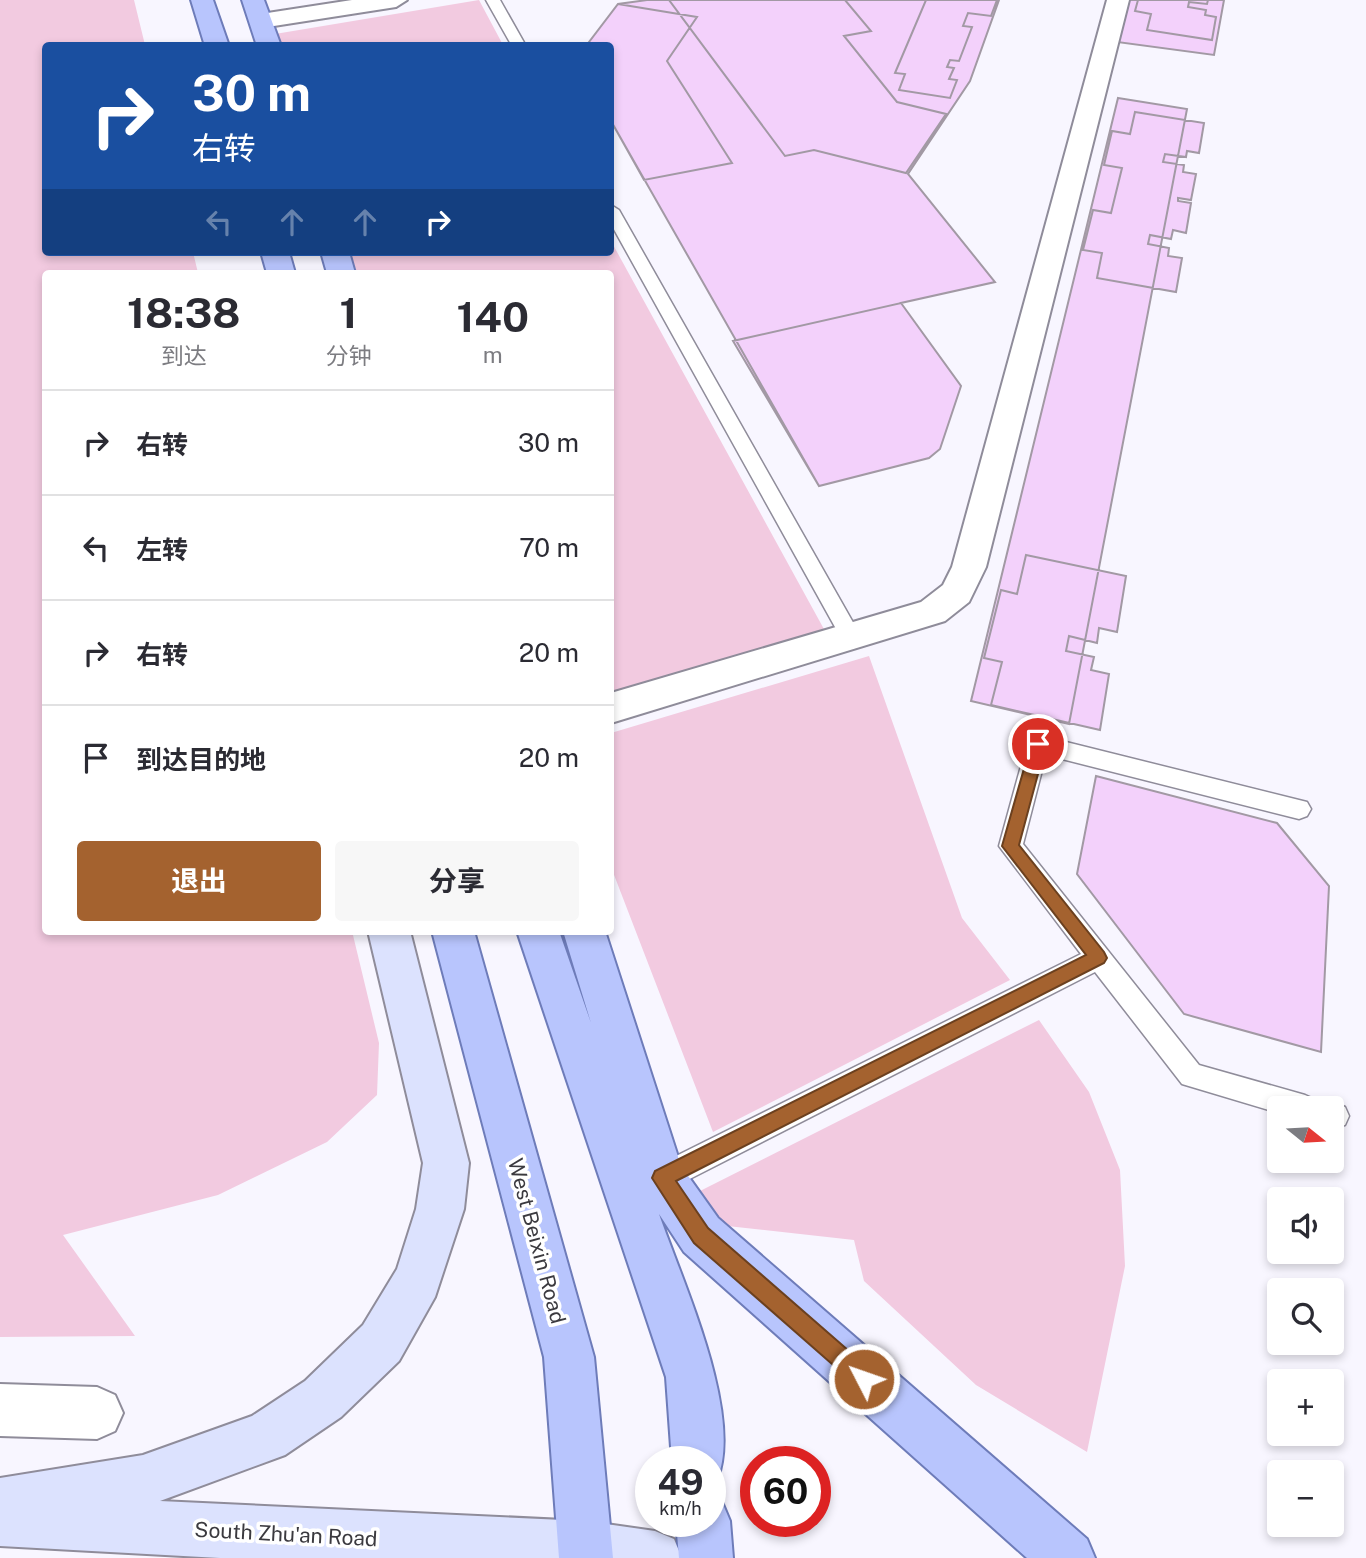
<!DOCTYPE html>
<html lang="zh">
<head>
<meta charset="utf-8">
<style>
	:root { --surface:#fff; --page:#f7f7f7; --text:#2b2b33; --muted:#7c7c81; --line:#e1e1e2; --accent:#a4622f }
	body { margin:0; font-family:"Public Sans","Noto Sans SC",sans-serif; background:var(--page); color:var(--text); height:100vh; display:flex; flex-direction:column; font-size:26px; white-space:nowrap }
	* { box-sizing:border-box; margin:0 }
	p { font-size:23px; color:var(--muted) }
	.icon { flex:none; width:38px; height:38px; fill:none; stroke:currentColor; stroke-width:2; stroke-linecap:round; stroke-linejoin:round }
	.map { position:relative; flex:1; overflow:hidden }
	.panel { position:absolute; left:42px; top:270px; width:572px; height:665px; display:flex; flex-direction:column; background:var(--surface); border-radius:7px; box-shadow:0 4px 10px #0003 }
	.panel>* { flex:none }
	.hud { position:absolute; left:42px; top:42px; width:572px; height:214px; border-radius:7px; box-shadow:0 4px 10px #0003; background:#1a4fa0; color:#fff; overflow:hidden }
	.needle { width:46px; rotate:108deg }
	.tools { position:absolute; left:1267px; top:1096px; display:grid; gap:14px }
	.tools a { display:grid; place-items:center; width:77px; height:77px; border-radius:7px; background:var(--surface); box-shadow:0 4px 10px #0003; font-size:35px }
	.speed { position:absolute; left:635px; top:1446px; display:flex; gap:14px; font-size:35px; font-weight:700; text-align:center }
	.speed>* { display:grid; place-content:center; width:91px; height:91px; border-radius:50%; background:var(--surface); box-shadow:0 4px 10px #0003; line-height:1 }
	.speed small { font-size:18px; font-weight:400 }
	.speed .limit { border:10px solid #d22; background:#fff; color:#111 }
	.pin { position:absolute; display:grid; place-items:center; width:60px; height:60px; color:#fff; margin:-30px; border:4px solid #fff; border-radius:50%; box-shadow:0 2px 7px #0007 }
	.me { position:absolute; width:77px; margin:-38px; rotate:311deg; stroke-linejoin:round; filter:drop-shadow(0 0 5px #0008) }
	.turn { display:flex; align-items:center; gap:24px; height:147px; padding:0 35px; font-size:32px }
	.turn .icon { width:91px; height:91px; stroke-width:2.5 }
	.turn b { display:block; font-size:49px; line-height:60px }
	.lanes { display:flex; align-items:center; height:66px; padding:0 35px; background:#0003; justify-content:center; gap:35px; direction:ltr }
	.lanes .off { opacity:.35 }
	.eta { display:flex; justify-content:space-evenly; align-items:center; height:119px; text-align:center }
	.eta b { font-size:42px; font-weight:700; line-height:49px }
	.cta { display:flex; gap:14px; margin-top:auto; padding:14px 35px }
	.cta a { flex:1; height:80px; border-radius:7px; background:var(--accent); color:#fff; font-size:28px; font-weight:700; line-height:80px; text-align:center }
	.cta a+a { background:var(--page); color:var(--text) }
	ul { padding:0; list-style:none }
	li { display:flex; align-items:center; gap:21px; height:105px; padding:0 35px; border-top:2px solid var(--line) }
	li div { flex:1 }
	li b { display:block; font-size:26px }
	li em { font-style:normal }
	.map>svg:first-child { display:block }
	.green { fill:#f2cae0 }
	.building { fill:#f3d1fb; stroke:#a299a4; stroke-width:2 }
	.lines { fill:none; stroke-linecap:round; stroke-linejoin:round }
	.service-casing { stroke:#8f8c9a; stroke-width:3 }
	.minor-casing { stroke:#8f8c9a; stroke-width:4 }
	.secondary-casing { stroke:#8f8c9a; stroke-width:4 }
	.primary-casing { stroke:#6e7cb9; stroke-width:4 }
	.service { fill:#fff; fill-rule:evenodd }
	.minor { fill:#fff; fill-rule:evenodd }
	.secondary { fill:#dce2fe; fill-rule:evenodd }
	.primary { fill:#b8c5fd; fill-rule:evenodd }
	.route { fill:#a4622f; stroke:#6b401f; stroke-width:2 }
	.labels { text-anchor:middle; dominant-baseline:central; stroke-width:7; stroke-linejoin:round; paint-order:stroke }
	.near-street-label { font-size:21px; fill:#3b3a3f; stroke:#fff }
</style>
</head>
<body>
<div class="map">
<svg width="1366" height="1558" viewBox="0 0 1366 1558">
	<rect width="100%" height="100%" fill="#f8f6ff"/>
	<path class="green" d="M0 0H134L145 45 46 46V252H193L198 273H46V931H352L379 1043 377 1095 327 1142 218 1195 63 1235 135 1336 0 1337Z
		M479 0 503 45H279L275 34Z
		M611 241 825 631 611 693V273H357L350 252H611Z
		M869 656 962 918 1010 980 713 1132 611 867V733Z
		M1039 1020 1089 1092 1120 1170 1125 1266 1087 1452 976 1385 864 1281 854 1240 709 1224 698 1192Z"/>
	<path class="building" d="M647 0H999L970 81 908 174 995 282 901 303 961 386 940 449 929 458 819 486 611 121V46H586L618 4Z
		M669 0H845L871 31 844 36 897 102 946 114 906 173 814 150 785 156Z
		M926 0H997L991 16 968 13 963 26 972 27 959 61 950 60 947 67 954 68 949 79 957 80 950 98 899 90 905 74 895 73Z
		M1128 0H1224L1214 55 1117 42Z
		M1138 0H1208L1207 4 1189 2 1188 7 1206 10 1205 15 1216 17 1212 40 1147 30 1151 14 1135 11Z
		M618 4 697 17 667 61 732 163 644 180 611 121V46H586Z
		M1118 98 1187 109 1069 724 971 701Z
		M1135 112 1204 123 1199 153 1187 151 1186 157 1165 154 1163 162 1184 165 1183 172 1196 174 1191 200 1178 198V201L1191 203 1186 233 1173 230 1171 239 1150 235 1148 244 1169 248 1168 256 1182 258 1176 292 1097 278 1102 253 1083 250 1093 210 1111 213 1122 168 1104 165 1112 131 1130 134Z
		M901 303 961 386 940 449 929 458 819 486 733 341Z
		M1026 555 1126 576 1117 632 1099 628 1097 643 1069 636 1066 651 1094 657 1091 670 1109 674 1100 730 991 705 1002 662 984 658 1001 590 1017 594Z
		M1096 776 1277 823 1329 886 1321 1052 1184 1014 1077 874Z"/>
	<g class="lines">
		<defs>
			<path id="service" d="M486 0H500L526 46H512Z
				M611 205 619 210 859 633 863 639 859 645H845L611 224Z
				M1038 735 1307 802 1311 809 1307 816 1299 819 1046 755 1023 844 1199 1065 1305 1095 1314 1099 1318 1108H1279V1113L1182 1084 1095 972 672 1188 662 1192 652 1188 648 1178 652 1168 1081 954 999 846 1027 744 1030 738Z
				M1332 1102 1345 1107 1349 1116 1345 1125 1332 1128V1108H1322Z"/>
			<path id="minor" d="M352 0H407L396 7 261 28 250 21 261 14Z
				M1107 0H1129L986 567 969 602 945 621 611 723V693L921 602 943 585 952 567Z
				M0 1384 97 1387 115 1395 123 1413 115 1431 97 1439 0 1436Z"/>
			<path id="secondary" d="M368 931H410L469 1163 464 1209 435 1297 399 1361 341 1417 285 1455 160 1501 585 1521 655 1531 674 1539 682 1558H220L0 1546V1478L143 1455 252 1416 305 1381 363 1325 397 1269 416 1209 423 1163Z"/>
			<path id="primary" d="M191 0H213L229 46H205Z
				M242 0H264L281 46H257Z
				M261 252H289L295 273H267Z
				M321 252H349L355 273H327Z
				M432 931H474L594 1357 613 1558H559L544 1357Z
				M517 931H559L591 1023 563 931H605L681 1166 718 1218 1087 1539 1095 1558H1027L684 1252 659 1214C682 1281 744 1414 717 1480L710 1482V1461H672L666 1377Z
				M710 1497 722 1502 730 1521 733 1558H679L676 1521H710Z"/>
		</defs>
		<use href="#service" class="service-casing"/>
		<use href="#minor" class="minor-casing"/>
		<use href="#secondary" class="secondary-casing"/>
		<use href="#primary" class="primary-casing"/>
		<use href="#service" class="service"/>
		<use href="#minor" class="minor"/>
		<use href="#secondary" class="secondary"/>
		<use href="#primary" class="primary"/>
	</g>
	<path class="route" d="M1038 738 1046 744 1019 845 1104 952 1107 958 1104 963 676 1181 708 1228 872 1371 875 1379 872 1386 864 1389 857 1386 694 1243 652 1178 655 1171 1086 955 1002 846 1031 744Z"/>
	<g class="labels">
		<g class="near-street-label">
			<text transform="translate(537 1241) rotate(75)">West Beixin Road</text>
			<text transform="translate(286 1534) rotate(3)">South Zhu'an Road</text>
		</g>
	</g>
</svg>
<div class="tools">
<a><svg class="needle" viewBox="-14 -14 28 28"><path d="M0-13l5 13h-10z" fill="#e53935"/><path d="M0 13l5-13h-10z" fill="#7c7c81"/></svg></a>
<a><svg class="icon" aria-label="sound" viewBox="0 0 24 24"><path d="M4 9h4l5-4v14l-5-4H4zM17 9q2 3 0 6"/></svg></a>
<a><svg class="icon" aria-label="search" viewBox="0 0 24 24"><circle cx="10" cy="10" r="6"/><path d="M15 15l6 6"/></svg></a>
<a>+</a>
<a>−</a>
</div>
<div class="speed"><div>49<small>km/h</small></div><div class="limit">60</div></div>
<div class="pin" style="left:1038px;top:744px;background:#d93025"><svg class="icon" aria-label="arrive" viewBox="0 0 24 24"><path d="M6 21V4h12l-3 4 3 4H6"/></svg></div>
<svg class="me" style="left:864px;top:1379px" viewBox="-20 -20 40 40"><circle r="17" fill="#a4622f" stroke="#fff" stroke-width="3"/><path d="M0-11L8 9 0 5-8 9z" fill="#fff"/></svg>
<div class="hud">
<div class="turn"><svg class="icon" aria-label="right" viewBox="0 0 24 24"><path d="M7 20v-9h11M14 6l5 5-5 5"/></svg><div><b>30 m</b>右转</div></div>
<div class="lanes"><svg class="icon off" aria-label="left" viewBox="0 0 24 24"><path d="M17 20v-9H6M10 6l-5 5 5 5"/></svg><svg class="icon off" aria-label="ahead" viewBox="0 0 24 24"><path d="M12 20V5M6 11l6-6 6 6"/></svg><svg class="icon off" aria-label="ahead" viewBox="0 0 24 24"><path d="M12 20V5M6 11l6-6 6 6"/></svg><svg class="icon" aria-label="right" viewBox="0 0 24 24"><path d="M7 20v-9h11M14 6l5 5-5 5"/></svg></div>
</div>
<section class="panel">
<div class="eta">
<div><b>18:38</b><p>到达</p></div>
<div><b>1</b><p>分钟</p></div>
<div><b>140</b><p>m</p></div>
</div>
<ul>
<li><svg class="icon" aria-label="right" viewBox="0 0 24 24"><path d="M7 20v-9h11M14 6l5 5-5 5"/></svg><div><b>右转</b></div><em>30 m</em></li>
<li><svg class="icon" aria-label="left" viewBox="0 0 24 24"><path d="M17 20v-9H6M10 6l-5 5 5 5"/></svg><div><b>左转</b></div><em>70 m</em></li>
<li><svg class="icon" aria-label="right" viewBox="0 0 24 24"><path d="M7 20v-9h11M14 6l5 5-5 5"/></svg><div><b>右转</b></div><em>20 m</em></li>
<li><svg class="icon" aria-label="arrive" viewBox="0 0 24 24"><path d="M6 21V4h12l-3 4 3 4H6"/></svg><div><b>到达目的地</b></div><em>20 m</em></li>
</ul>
<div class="cta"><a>退出</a><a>分享</a></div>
</section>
</div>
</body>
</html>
